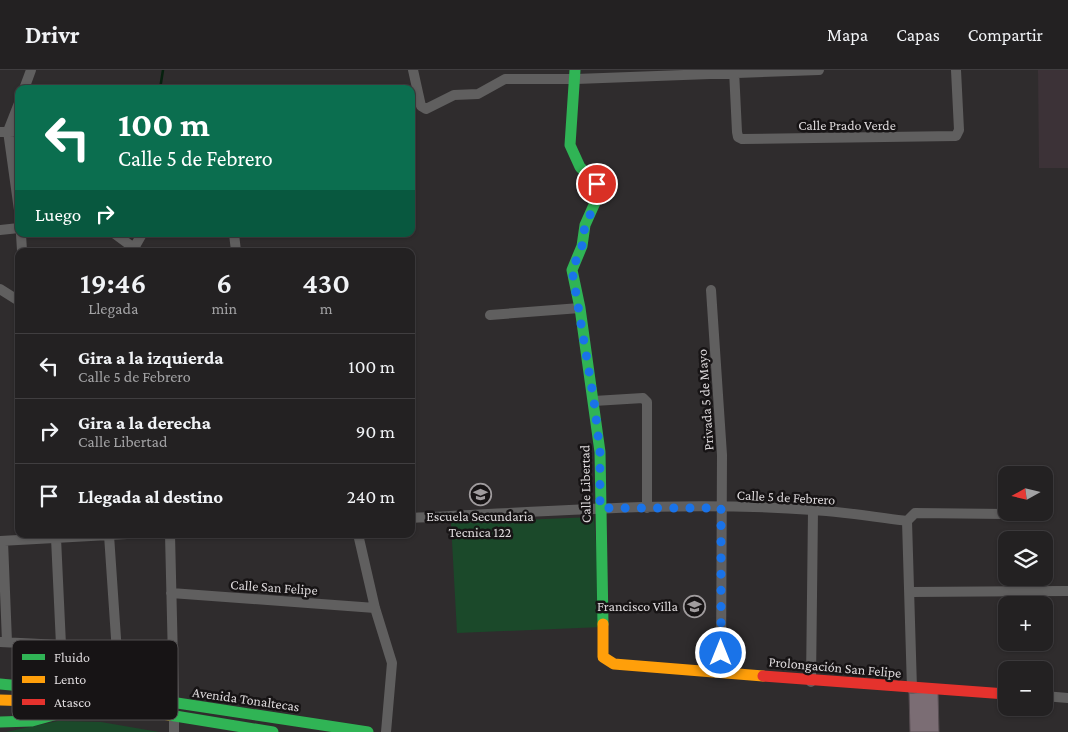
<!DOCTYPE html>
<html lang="es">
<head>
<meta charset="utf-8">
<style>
	:root { --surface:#232122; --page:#2b292a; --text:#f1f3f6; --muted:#a3a3a5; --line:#403e40 }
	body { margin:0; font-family:"Crimson Pro",serif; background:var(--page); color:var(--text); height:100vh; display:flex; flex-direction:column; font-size:19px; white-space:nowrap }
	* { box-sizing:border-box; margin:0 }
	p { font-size:16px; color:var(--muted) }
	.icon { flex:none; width:28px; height:28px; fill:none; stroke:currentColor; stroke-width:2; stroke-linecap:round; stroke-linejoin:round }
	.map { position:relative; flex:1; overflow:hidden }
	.details { position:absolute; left:15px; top:178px; width:400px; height:290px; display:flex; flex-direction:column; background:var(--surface); border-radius:10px; box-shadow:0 1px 4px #0004,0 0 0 1px var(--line) }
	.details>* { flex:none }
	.hud { position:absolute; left:15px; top:15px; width:400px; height:152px; border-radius:10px; box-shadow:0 1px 4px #0004,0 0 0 1px var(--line); background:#0b6e4f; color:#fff; overflow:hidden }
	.needle { width:32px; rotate:262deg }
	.fabs { position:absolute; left:998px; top:396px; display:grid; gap:10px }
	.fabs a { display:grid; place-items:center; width:55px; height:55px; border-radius:10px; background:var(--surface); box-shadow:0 1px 4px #0004,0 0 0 1px var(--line); font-size:25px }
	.pin { position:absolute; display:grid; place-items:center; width:42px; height:42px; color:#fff; margin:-21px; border:2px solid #fff; border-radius:50%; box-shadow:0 1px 5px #0007 }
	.me { position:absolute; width:55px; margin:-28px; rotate:0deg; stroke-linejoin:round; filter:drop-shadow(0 0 4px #0008) }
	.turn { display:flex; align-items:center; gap:18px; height:105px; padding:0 20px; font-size:22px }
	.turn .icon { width:65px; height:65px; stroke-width:2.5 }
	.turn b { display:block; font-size:35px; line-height:42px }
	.then { display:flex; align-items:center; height:48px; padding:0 20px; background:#0003; gap:10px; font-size:19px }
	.eta { display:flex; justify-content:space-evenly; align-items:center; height:85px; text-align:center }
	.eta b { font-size:30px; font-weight:600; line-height:35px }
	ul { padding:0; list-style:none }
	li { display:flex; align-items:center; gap:15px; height:65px; padding:0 20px; border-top:1px solid var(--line) }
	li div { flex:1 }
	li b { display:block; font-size:19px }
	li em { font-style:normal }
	header { display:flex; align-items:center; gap:30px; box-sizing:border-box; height:70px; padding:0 25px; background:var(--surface); border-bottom:1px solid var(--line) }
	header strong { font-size:24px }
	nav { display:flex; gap:28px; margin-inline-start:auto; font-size:18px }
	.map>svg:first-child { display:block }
	.built { fill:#3c3237 }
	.green { fill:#1b492a }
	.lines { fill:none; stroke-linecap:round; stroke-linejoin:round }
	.stream { stroke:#06210e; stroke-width:2.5 }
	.building { fill:#7b6d74; stroke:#564c51 }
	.street { stroke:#605f5f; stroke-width:10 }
	.fast { stroke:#30b455; stroke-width:11 }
	.slow { stroke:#ff9f0a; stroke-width:11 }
	.jam { stroke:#e5322d; stroke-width:11 }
	.route { stroke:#1a73e8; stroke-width:9; stroke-dasharray:0 16.2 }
	.labels { text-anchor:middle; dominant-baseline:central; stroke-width:5; stroke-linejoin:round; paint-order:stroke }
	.street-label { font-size:14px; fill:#ddd9db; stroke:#171415 }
	.poi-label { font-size:14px; fill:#ddd9db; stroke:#171415 }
	.key { fill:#171415; stroke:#524f50; stroke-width:1 }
	.key-label { font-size:14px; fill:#ddd9db }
</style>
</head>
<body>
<header>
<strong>Drivr</strong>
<nav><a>Mapa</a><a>Capas</a><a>Compartir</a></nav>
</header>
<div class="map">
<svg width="1068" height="662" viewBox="0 0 1068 662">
	<rect width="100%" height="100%" fill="#2f2c2d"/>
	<path class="built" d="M1038 0H1068V98H1039Z"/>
	<path class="green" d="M594 447 602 557 457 563 451 453Z
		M58 651 101 652 159 662H6Z"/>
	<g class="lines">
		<path class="stream" d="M160 19 163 0"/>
	</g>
	<path class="building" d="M938 622 939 662H910L909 623Z"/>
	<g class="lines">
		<path class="street" d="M413 0 421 36 426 39 454 25 478 24 505 9H576L819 0
			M734 0 737 62 738 67 742 69 956 66 959 60 956 0
			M24 19 31 0
			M19 33 8 61 19 140
			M0 62 19 61
			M0 160 19 158
			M21 164 22 181
			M115 164 138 181
			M234 164 236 181
			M134 178 142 164
			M0 219 19 231
			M711 220 722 385 721 601
			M490 245 580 238
			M594 331 643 328 647 332V438
			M411 448C545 442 679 430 813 440 844 442 876 447 907 451L915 443 1006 444
			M907 451 912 619
			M170 464 174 633
			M358 464 375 538 392 593 386 662
			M109 465 117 583
			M56 468 61 575
			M0 471 127 464
			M3 471 7 572
			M911 522 1068 521
			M171 523 375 538
			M0 572 61 575 173 590
			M811 612 813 440
			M1044 626 1068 628
			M174 647V662"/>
		<path class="fast" d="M575 0 570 75 580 97 597 114 598 126 585 155 582 176 572 200 580 238 600 382 603 554
			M0 614 138 627 368 662
			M169 645 273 662
			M0 652 32 651 79 638"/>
		<path class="slow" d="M603 554V587L614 594 763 606
			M0 630 67 632 169 645"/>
		<path class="jam" d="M763 606 1006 624"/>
	</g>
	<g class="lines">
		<path class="route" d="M597 114V131L585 155 582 176 572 200 594 331 600 382V438H721V583"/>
	</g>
	<defs>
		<symbol id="school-ring" viewBox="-11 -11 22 22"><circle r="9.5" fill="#171415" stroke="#a09c9e" stroke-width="1.5"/><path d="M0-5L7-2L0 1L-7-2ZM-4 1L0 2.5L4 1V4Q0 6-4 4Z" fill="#a09c9e"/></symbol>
	</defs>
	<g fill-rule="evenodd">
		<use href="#school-ring" x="468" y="412" width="25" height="25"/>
		<use href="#school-ring" x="682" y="524" width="25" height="25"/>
	</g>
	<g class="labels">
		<g class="street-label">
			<text x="847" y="55">Calle Prado Verde</text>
			<text transform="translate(705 330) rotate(-94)">Privada 5 de Mayo</text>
			<text transform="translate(585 414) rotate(-91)">Calle Libertad</text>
			<text transform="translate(786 427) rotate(3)">Calle 5 de Febrero</text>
			<text transform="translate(274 517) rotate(4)">Calle San Felipe</text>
			<text transform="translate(835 597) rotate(5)">Prolongación San Felipe</text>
			<text transform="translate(246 629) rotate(8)">Avenida Tonaltecas</text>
		</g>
		<g class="poi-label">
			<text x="480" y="446">Escuela Secundaria<tspan x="480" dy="16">Tecnica 122</tspan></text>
			<text x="678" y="536" text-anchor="end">Francisco Villa</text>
		</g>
	</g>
	<rect x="12" y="570" width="166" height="80" rx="8" class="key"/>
	<rect x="22" y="584" width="23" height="6" fill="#30b455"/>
	<rect x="22" y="606" width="23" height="7" fill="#ff9f0a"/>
	<rect x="22" y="629" width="23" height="6" fill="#e5322d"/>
	<g class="key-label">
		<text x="54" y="592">Fluido</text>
		<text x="54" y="614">Lento</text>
		<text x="54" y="637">Atasco</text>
	</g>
</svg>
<div class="fabs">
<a><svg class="needle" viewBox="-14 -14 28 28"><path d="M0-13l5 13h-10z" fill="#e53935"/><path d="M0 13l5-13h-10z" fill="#a3a3a5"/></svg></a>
<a><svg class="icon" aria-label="layers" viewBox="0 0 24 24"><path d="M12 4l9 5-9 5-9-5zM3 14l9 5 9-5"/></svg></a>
<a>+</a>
<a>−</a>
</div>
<div class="pin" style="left:597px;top:114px;background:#d93025"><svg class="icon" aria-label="arrive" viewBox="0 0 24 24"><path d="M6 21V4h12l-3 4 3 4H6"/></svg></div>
<svg class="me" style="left:721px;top:583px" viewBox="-20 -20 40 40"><circle r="17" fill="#1a73e8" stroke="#fff" stroke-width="3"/><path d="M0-11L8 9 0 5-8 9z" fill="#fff"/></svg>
<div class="hud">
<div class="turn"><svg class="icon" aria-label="left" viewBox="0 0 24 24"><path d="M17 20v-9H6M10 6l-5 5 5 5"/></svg><div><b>100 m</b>Calle 5 de Febrero</div></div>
<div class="then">Luego<svg class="icon" aria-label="right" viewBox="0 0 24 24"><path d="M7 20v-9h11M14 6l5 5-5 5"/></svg></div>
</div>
<section class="details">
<div class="eta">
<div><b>19:46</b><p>Llegada</p></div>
<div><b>6</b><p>min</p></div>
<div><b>430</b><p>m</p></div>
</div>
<ul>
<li><svg class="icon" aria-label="left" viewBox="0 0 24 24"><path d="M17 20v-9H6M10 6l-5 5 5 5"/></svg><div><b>Gira a la izquierda</b><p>Calle 5 de Febrero</p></div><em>100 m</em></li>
<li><svg class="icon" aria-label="right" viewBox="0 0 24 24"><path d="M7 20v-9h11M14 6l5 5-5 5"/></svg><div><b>Gira a la derecha</b><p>Calle Libertad</p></div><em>90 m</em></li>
<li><svg class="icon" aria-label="arrive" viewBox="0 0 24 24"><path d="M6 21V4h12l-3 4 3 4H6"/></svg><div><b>Llegada al destino</b></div><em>240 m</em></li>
</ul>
</section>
</div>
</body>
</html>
